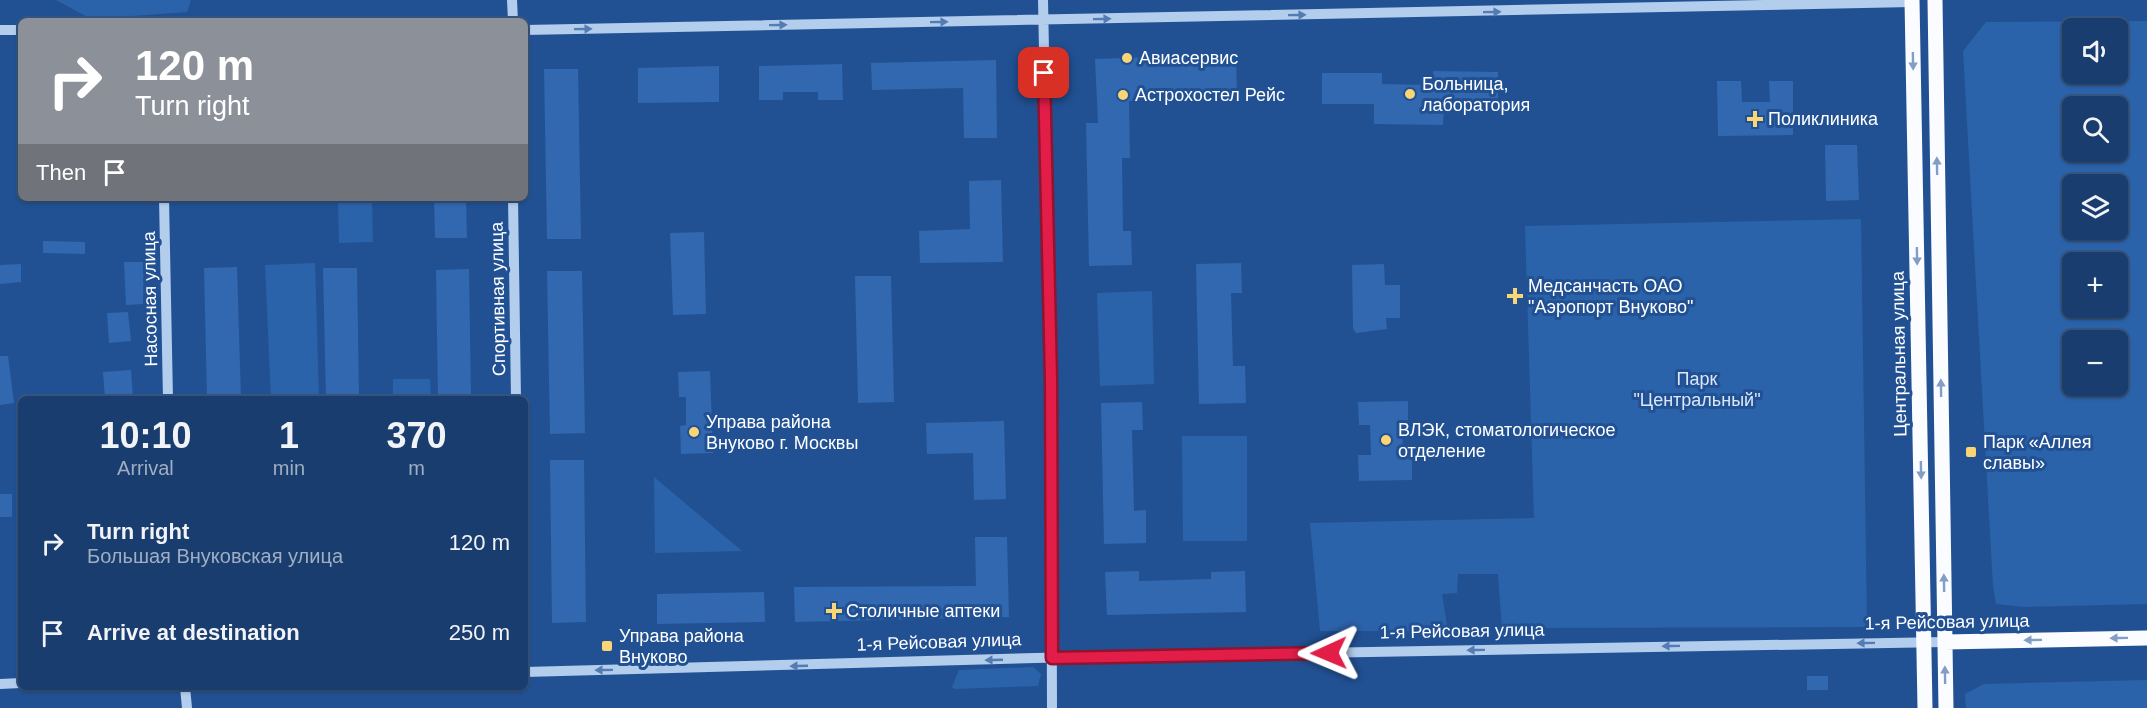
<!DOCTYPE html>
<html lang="en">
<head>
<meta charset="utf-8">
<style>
	:root { --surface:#193d6e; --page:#264876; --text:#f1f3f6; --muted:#9faec2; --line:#375681 }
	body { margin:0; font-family:Arial,sans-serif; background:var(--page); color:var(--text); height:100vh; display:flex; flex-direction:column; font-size:22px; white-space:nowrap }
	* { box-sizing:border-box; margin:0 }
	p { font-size:20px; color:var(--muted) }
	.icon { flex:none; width:33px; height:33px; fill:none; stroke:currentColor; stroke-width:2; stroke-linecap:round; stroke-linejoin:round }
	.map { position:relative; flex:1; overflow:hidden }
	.side { position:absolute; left:18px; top:396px; width:510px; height:294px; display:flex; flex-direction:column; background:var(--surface); border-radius:9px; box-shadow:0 2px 4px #0004,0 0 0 2px var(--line) }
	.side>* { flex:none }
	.banner { position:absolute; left:18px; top:18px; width:510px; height:183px; border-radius:9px; box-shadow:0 2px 4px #0004,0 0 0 2px var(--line); background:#8c9099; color:#fff; overflow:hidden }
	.controls { position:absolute; left:2062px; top:18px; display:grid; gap:12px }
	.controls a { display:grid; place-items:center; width:66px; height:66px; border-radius:9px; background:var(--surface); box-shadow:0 2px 4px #0004,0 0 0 2px var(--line); font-size:30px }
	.pin { position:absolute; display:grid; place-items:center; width:51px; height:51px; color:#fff; margin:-26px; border-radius:12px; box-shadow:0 3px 9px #0006 }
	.me { position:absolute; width:66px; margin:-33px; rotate:269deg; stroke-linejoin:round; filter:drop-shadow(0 0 4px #0008) }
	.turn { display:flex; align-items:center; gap:21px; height:126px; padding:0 18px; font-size:27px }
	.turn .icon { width:78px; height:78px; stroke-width:2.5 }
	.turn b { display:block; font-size:42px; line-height:51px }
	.then { display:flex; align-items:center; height:57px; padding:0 18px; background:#0003; gap:12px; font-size:22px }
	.eta { display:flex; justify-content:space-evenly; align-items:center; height:102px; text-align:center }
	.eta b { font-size:36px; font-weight:700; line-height:42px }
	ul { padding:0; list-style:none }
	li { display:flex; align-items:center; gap:18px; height:90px; padding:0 18px }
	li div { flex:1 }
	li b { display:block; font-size:22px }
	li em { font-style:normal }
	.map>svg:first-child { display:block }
	.green { fill:#2b63ab; fill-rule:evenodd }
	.building { fill:#3168b0 }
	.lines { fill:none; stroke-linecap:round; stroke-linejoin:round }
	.minor { stroke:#b3cded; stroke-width:10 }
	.major { stroke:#fafcff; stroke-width:15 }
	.oneway { fill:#547cb2 }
	.oneway2 { fill:#839ec4 }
	.route-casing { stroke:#92132f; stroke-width:15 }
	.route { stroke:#e11d48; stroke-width:10 }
	.poi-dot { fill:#fad575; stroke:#215193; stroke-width:2 }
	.labels { text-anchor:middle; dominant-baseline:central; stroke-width:6; stroke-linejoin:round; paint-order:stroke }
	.poi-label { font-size:18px; fill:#fff; stroke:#215193; text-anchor:start }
	.street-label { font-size:18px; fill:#fff; stroke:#215193 }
	.park-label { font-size:18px; fill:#d9e7fa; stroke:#215193 }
</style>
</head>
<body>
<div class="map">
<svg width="2147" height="708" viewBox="0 0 2147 708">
	<rect width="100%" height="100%" fill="#215193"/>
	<path class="green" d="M56 0H191L187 12 91 19Z
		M2147 21V604L2023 607 1996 604 1993 586 1963 51 1986 22ZM2118 28V74H2073V28ZM2118 106V152H2073V106ZM2118 184V230H2073V184ZM2118 262V308H2073V262ZM2118 340V386H2073V340Z
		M372 199 373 242 339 243 338 201Z
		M1861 219 1867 627 1502 628 1498 574H1458L1457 593 1442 594 1448 631H1320L1310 523 1534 518 1525 226Z
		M315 263 319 399H271L265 265Z
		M1152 291 1154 384 1100 386 1097 293Z
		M393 379H430L431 399H393Z
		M1182 436H1247V541H1183Z
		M654 477 742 551 655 553Z
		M1033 667 1041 674 1038 686 954 689 952 687 959 670Z
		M2147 680V708H1966L1965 694 1984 684Z"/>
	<path class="building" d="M1236 54 1237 97 1129 101 1130 158H1122L1123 231H1131L1132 265 1089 266 1086 123H1098L1095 59Z
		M996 60 997 138H964L963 88 872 90 871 63Z
		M842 64 843 100H818V92H783V100H759V66Z
		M719 66V102L638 103V68Z
		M544 69H578L581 239H547Z
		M1433 71 1498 72V106H1444L1443 125 1374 124V104H1322V73H1382V84L1433 85Z
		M1717 81H1741L1742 102H1770L1769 81H1793V135L1718 136Z
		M1825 145H1857L1859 200 1826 201Z
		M1001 180 1003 262 920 263 919 231 970 229 969 181Z
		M434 198H466L467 238H435Z
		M704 232 706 314 673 315 670 233Z
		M43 241 85 242V254L43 253Z
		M124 262H144L143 304 126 305Z
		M1241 263 1242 293H1231L1233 366H1245L1246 403 1199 404 1196 264Z
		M21 264V282L0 284V265Z
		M1384 264 1385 285H1400V318H1386L1387 329 1356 333 1353 328 1352 265Z
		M237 267 241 399H207L204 268Z
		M323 268H357L359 399H326Z
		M469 269 471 399H438L436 270Z
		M547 271H582L585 433 550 434Z
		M855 276H891L894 402 858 403Z
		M128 312 131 341 109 343 107 313Z
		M0 356H8L14 403 0 405Z
		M131 370 133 399H105L103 372Z
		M710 371 713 453 681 454 680 426 686 425V397H679L678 372Z
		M1408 401V424H1402L1403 458H1412V480L1359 481 1358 455H1371L1370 425H1359L1358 402Z
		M1142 402 1143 430H1132L1134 511 1146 510V543L1104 544 1101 403Z
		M1004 421 1006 499 974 500 973 453 927 454 926 423Z
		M550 460H584L586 622 552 623Z
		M0 494H12V517H0Z
		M975 537H1007L1009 617 795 622 794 587 976 586Z
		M1139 571V581L1211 579V572L1245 571 1246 612 1107 615 1105 572Z
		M764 592 765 622 657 624V594Z
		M1807 676H1828V690H1807Z"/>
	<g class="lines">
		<path class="minor" d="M512 0 513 21
			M1043 0 1051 401 1052 708
			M0 30H21
			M525 30 1912 2
			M164 198 168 399
			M513 198 516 399
			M525 672 1075 657 1945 642
			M0 684 21 683
			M185 687 187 708"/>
		<path class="major" d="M1912 0 1925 708
			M1935 0 1946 708
			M1945 642 2147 638"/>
	</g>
	<defs><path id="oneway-solid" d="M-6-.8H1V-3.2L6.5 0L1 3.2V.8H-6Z" transform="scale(1.5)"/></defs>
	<g class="oneway">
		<use href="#oneway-solid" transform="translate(1492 12) rotate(-1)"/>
		<use href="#oneway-solid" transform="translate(1297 15) rotate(-1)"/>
		<use href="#oneway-solid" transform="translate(1102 19) rotate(-1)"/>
		<use href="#oneway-solid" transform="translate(939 22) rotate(-1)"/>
		<use href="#oneway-solid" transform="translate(778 25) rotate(-1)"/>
		<use href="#oneway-solid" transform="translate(583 29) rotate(-1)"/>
		<use href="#oneway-solid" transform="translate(1866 643) rotate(179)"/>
		<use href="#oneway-solid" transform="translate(1671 646) rotate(179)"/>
		<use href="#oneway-solid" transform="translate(1476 650) rotate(179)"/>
		<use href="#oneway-solid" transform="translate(994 660) rotate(178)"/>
		<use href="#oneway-solid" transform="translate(799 666) rotate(178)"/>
		<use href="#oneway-solid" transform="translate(604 670) rotate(179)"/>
	</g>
	<g class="oneway2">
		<use href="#oneway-solid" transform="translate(1913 61) rotate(89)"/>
		<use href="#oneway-solid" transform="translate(1937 166) rotate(-91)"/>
		<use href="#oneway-solid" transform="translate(1917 256) rotate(89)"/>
		<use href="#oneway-solid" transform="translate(1941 388) rotate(-91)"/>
		<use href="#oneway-solid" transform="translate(1921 470) rotate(89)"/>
		<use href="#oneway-solid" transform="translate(1944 583) rotate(-91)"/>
		<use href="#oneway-solid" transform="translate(2119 638) rotate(179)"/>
		<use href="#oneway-solid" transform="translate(2033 640) rotate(179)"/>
		<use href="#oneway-solid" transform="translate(1945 675) rotate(-91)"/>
	</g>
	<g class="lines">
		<defs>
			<path id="route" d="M1044 73 1051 378 1052 658 1329 653"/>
		</defs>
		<use href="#route" class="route-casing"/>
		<use href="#route" class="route"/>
	</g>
	<g class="poi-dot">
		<circle cx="1127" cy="58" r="6"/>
		<circle cx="1410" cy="94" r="6"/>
		<circle cx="1123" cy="95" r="6"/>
		<path d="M1752 110h6v6h6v6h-6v6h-6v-6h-6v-6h6z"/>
		<path d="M1512 287h6v6h6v6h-6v6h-6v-6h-6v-6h6z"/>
		<circle cx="694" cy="432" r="6"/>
		<circle cx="1386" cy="440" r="6"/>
		<rect x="1965" y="446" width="12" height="12" rx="3"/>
		<path d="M831 602h6v6h6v6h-6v6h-6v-6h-6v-6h6z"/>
		<rect x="601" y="640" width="12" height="12" rx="3"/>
	</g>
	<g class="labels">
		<g class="poi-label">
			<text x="1139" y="58">Авиасервис</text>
			<text x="1422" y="84">Больница,<tspan x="1422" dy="21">лаборатория</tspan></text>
			<text x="1135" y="95">Астрохостел Рейс</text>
			<text x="1768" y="119">Поликлиника</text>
			<text x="1528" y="286">Медсанчасть ОАО<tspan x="1528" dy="21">"Аэропорт Внуково"</tspan></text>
			<text x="706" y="422">Управа района<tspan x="706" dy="21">Внуково г. Москвы</tspan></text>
			<text x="1398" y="430">ВЛЭК, стоматологическое<tspan x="1398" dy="21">отделение</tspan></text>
			<text x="1983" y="442">Парк «Аллея<tspan x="1983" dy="21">славы»</tspan></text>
			<text x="846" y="611">Столичные аптеки</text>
			<text x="619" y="636">Управа района<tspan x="619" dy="21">Внуково</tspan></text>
		</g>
		<g class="street-label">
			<text transform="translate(150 299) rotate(-91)">Насосная улица</text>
			<text transform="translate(498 299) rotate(-91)">Спортивная улица</text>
			<text transform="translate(1899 354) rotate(-91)">Центральная улица</text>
			<text transform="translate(1947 622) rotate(-1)">1-я Рейсовая улица</text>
			<text transform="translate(1462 631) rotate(-1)">1-я Рейсовая улица</text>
			<text transform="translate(939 642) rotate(-2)">1-я Рейсовая улица</text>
		</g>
		<g class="park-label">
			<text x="1697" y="379">Парк<tspan x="1697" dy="21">"Центральный"</tspan></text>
		</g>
	</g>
</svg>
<div class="controls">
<a><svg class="icon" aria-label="sound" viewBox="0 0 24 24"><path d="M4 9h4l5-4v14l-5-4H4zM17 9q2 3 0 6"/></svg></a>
<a><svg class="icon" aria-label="search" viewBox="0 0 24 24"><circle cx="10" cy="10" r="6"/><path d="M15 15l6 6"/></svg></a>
<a><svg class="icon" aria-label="layers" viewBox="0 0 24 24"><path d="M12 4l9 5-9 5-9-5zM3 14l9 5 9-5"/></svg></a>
<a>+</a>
<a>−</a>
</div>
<div class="pin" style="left:1044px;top:73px;background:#d93025"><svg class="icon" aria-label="arrive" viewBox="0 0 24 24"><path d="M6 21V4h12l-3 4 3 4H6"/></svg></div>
<svg class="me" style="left:1329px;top:653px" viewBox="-20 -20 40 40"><path d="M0-17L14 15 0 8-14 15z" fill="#e11d48" stroke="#fff" stroke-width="4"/></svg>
<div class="banner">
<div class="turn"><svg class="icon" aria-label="right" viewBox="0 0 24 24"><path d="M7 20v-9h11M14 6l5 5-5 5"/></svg><div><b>120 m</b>Turn right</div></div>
<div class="then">Then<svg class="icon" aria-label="arrive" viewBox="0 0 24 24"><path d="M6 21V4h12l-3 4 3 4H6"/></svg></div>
</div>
<section class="side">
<div class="eta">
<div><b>10:10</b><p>Arrival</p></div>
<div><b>1</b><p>min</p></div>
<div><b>370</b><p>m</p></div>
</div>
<ul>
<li><svg class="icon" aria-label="right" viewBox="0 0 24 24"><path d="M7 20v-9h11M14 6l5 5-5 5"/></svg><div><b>Turn right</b><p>Большая Внуковская улица</p></div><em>120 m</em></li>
<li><svg class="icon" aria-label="arrive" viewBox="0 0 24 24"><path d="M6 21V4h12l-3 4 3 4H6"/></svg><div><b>Arrive at destination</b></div><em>250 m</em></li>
</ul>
</section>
</div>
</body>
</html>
